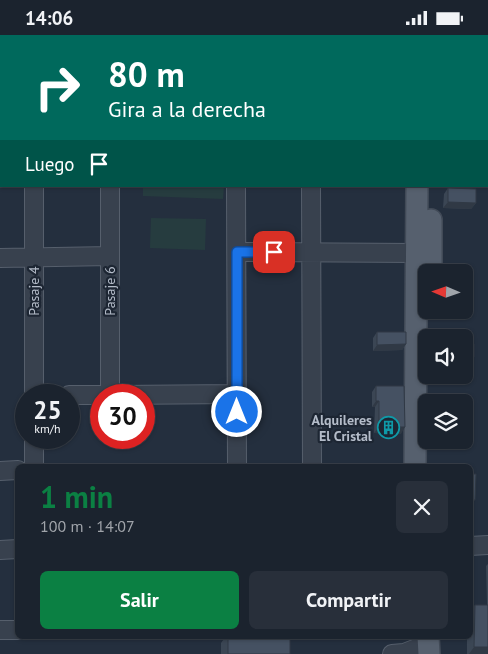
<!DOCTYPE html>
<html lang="es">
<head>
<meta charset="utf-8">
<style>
	:root { --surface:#1b232e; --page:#282f3a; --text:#f1f3f6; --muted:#a0a4aa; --line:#39404a; --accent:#0b8043 }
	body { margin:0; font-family:"PT Sans",sans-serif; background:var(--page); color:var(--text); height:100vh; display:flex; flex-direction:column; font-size:19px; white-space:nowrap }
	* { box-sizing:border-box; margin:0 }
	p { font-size:16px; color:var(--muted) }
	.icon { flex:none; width:28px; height:28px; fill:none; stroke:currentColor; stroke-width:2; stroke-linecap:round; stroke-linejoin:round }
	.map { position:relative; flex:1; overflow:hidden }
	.sheet { position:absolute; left:15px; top:429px; width:458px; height:175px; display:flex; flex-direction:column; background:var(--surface); border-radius:8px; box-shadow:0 1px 4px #0004,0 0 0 1px var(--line) }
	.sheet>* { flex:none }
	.top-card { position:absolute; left:0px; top:0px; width:489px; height:152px; box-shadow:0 1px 4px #0004,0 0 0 1px var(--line); background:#00695c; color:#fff; overflow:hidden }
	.needle { width:32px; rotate:272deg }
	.controls { position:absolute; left:418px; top:229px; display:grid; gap:10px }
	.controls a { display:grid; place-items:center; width:55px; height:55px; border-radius:8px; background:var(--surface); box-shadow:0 1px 4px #0004,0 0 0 1px var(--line); font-size:25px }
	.speed { position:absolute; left:15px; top:349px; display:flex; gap:10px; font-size:25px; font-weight:700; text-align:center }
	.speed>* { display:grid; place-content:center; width:65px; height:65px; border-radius:50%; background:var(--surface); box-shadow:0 1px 4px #0004,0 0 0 1px var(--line); line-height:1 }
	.speed small { font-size:12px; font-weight:400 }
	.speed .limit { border:8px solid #d22; background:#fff; color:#111 }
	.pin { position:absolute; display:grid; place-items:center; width:42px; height:42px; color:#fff; margin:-21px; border-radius:10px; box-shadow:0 2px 8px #0006 }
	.me { position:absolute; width:55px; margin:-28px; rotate:0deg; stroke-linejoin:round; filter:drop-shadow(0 0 4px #0008) }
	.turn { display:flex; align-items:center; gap:18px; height:105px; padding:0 25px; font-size:22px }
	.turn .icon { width:65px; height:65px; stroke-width:2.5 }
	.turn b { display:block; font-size:35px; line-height:42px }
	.then { display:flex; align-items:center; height:48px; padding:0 25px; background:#0003; gap:10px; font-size:19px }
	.round { display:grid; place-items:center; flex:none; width:52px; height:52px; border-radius:8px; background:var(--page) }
	.headline { display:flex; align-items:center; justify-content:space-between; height:85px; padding:0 25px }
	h1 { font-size:30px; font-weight:600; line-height:38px; color:var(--accent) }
	.cta { display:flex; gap:10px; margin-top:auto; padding:10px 25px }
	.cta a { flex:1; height:58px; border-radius:8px; background:var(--accent); color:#fff; font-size:20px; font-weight:600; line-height:58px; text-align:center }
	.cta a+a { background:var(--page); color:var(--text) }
	.status { display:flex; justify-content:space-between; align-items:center; height:35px; padding:0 25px; background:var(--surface); direction:ltr }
	.status svg { height:14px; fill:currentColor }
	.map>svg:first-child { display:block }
	.green { fill:#263c3f }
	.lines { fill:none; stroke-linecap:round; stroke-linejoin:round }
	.minor-casing { stroke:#565f6c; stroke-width:20 }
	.major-casing { stroke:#414a57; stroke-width:24 }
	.minor { stroke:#38414e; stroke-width:18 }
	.major { stroke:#56606e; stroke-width:21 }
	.wall { fill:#3b4654 }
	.shaded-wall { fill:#303945 }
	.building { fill:#455162; stroke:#303945 }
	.route-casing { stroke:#114b97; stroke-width:12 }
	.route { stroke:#1a73e8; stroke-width:9 }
	.labels { text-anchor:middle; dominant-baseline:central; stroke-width:4.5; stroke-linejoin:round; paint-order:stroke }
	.street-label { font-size:14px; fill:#b4bcc9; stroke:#1d2633 }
	.poi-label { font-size:14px; font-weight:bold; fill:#b4bcc9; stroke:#1d2633; text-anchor:end }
</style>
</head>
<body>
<div class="status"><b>14:06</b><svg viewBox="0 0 49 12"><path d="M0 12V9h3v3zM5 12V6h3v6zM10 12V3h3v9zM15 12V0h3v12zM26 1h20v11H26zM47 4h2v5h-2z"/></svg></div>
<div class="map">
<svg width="488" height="619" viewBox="0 0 488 619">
	<rect width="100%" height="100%" fill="#242f3e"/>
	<path class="green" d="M143 151H224L223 164 143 161Z
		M151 183 206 184 205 215 150 213Z"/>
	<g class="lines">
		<defs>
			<path id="minor" d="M258 0V1
				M0 11H1
				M34 151V360
				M236 151 237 431
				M311 151 312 431
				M237 217 416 218
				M0 223 110 221
				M69 360H101
				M110 360V151
				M117 360 237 359
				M34 402V431
				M0 436 18 435
				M470 511 488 510
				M0 515 18 514
				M0 595H18
				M392 619 404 618 417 613"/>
			<path id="major" d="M418 0V1
				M431 238V185
				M415 431 417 151
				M428 601 429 619"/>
		</defs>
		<use href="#minor" class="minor-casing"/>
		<use href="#major" class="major-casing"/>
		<use href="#minor" class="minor"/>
		<use href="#major" class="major"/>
	</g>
	<path class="wall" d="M448 153 476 168 471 174 443 173 444 159Z
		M377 297 406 309 402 315 373 316V303Z
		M376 351 401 399 374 398 375 372H372V357Z
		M488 529V619H467V601H470V577L475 570H487L486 531Z
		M226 601H290V619H221V608Z"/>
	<path class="shaded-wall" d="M448 167 476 168 471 174 443 173Z
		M406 309 402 315 373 316 377 310Z
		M464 322H474L470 328H464Z
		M376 366H379L375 372H372Z
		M379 392H405L401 399 374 398Z
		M470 465H475L471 471H470Z
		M474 612H488V619H469Z"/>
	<path class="building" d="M448 153 476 154V168L448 167Z
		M377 297H406V309L377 310Z
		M464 309H474V322H464Z
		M376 351H404L405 392H379V366H376Z
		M470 439H476L475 465H470Z
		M475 570H488V612H474Z
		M228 601H290V619H228Z"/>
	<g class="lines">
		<defs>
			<path id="route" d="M237 377V217H274"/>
		</defs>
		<use href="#route" class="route-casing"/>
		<use href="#route" class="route"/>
	</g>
	<defs>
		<symbol id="building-ring" viewBox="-11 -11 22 22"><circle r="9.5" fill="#1d2633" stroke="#0f9aa8" stroke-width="1.5"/><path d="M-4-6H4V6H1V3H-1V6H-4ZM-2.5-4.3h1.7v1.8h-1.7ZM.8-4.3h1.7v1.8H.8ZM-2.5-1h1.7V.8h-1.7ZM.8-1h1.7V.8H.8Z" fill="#0f9aa8"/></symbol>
	</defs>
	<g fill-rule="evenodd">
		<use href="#building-ring" x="376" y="380" width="25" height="25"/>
	</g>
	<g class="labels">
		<g class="street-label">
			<text transform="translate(34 256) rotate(-90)">Pasaje 4</text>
			<text transform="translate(110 256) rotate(-90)">Pasaje 6</text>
		</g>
		<g class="poi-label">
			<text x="372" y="385">Alquileres<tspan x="372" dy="16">El Cristal</tspan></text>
		</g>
	</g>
</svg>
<div class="controls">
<a><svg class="needle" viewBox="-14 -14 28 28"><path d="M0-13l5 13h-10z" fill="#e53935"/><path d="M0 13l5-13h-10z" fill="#a0a4aa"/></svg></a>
<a><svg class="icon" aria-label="sound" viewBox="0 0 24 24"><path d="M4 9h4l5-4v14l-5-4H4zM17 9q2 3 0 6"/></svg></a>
<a><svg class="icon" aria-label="layers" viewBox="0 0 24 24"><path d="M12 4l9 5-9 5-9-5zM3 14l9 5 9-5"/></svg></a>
</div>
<div class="speed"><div>25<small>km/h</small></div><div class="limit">30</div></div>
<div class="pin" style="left:274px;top:217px;background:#d93025"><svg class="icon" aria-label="arrive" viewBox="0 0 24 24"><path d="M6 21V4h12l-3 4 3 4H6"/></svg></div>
<svg class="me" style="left:237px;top:377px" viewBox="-20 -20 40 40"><circle r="17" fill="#1a73e8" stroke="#fff" stroke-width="3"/><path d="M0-11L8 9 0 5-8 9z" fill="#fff"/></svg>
<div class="top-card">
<div class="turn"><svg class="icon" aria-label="right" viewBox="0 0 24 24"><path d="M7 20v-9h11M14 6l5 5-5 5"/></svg><div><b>80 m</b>Gira a la derecha</div></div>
<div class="then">Luego<svg class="icon" aria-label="arrive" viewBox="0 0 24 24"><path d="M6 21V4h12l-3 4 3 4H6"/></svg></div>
</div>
<section class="sheet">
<div class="headline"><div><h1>1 min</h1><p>100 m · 14:07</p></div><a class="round"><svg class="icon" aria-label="close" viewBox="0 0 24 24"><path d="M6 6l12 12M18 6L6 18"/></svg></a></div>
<div class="cta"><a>Salir</a><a>Compartir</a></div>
</section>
</div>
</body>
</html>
